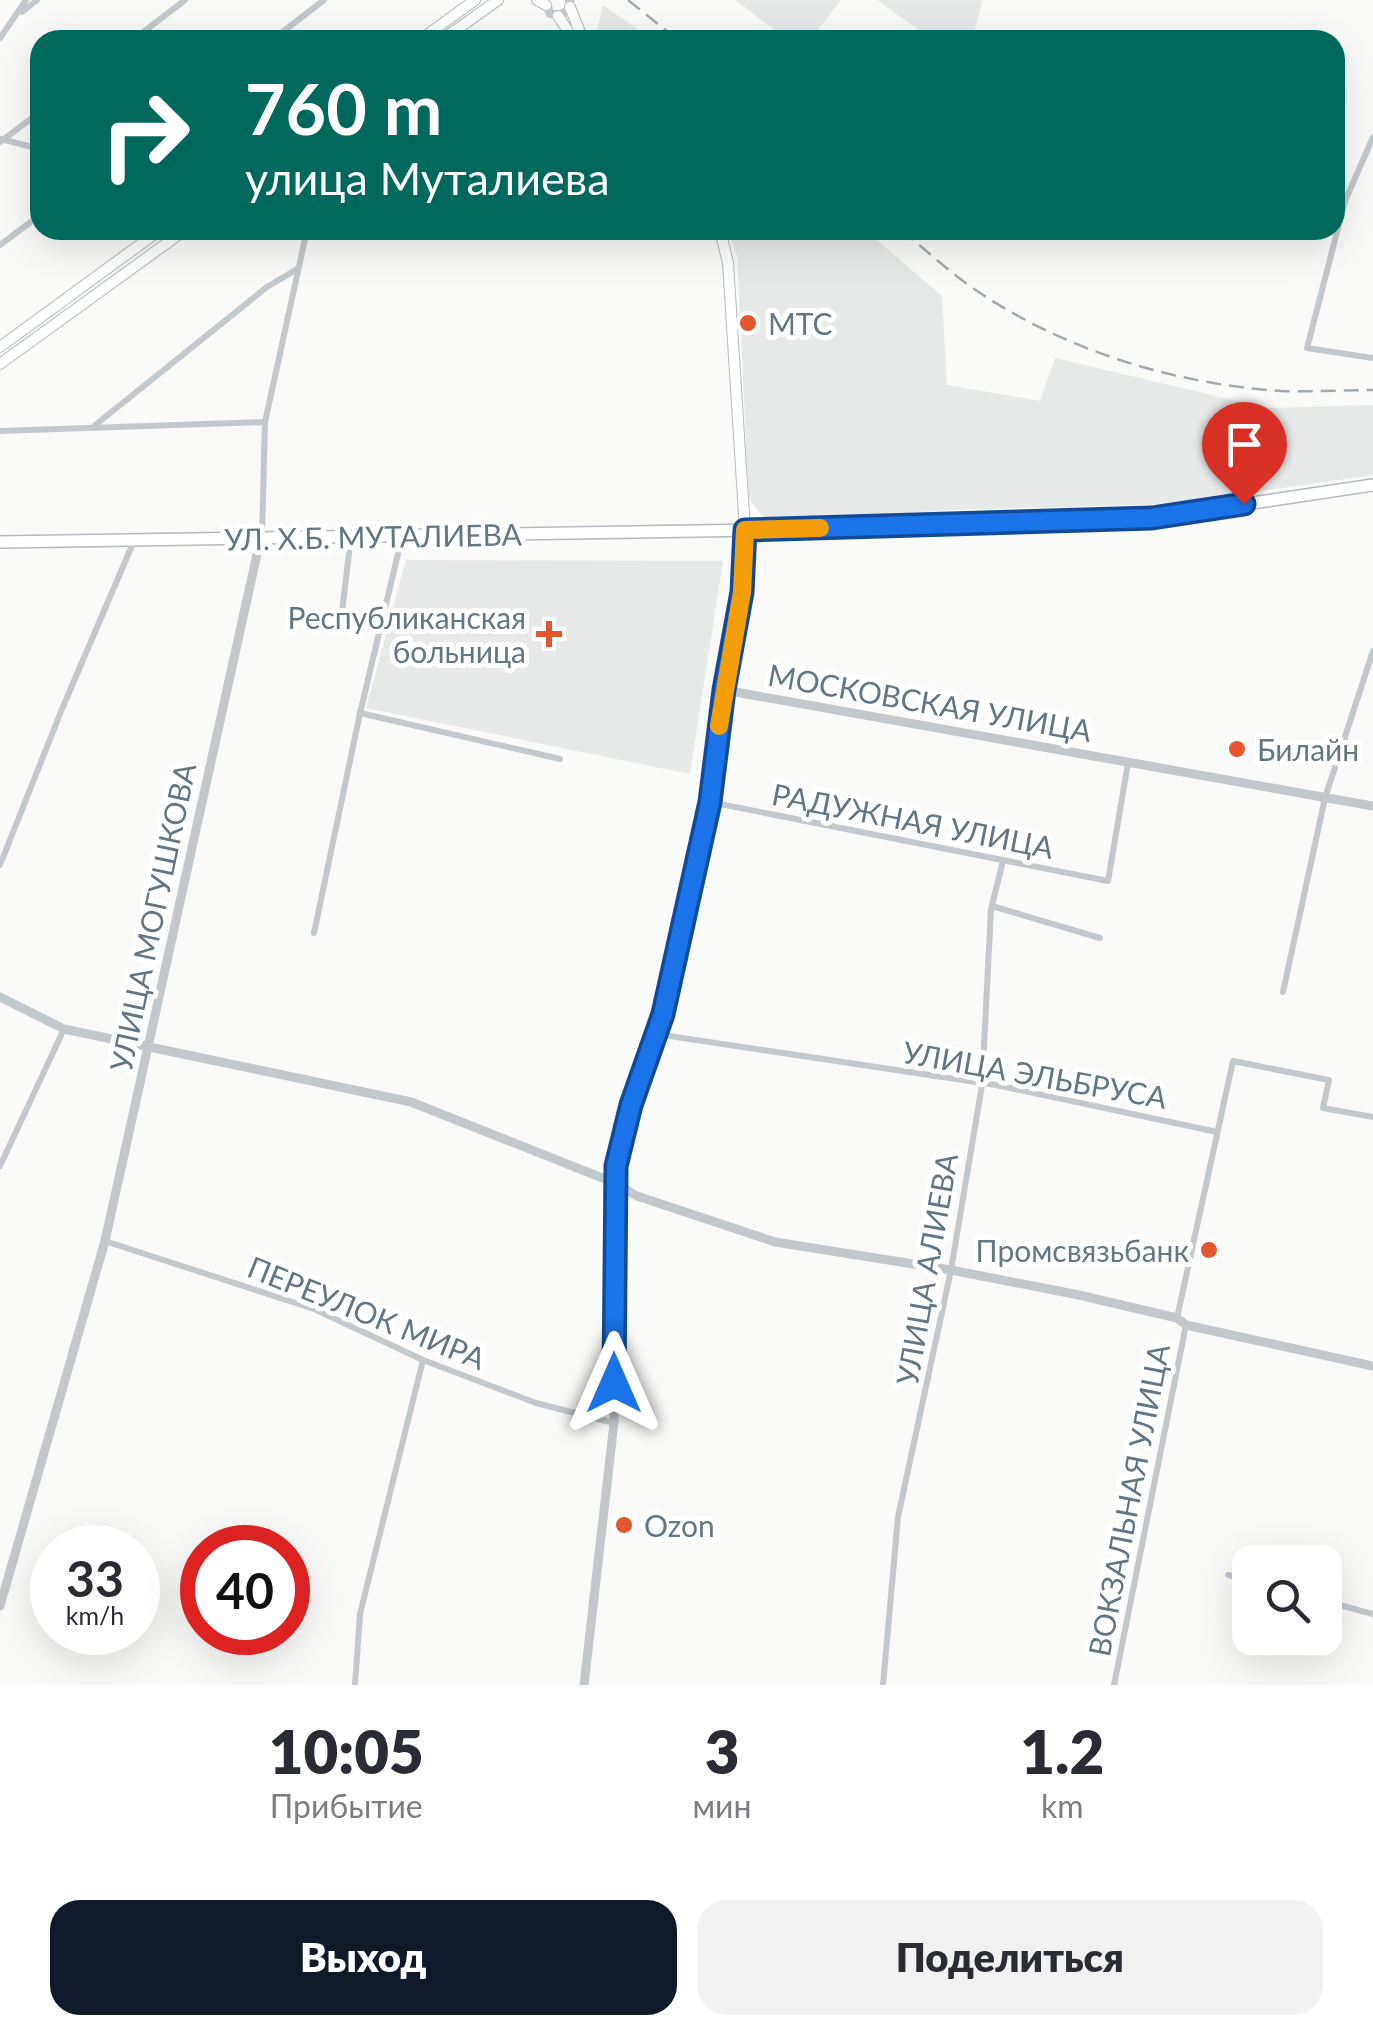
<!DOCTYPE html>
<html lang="ru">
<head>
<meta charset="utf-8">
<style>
	:root { --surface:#fff; --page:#f2f2f3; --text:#2b2b33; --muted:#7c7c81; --accent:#111827 }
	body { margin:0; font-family:Lato,sans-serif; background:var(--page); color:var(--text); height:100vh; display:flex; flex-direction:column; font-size:38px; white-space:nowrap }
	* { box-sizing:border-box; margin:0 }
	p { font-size:32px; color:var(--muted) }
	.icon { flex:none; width:55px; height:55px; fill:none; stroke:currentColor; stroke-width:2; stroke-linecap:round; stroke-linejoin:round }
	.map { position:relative; height:1685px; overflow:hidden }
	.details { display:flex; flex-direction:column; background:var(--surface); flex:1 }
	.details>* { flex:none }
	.banner { position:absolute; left:30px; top:30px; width:1315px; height:210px; border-radius:30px; box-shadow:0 10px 40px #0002; background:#00695c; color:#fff; overflow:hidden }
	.controls { position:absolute; left:1232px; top:1545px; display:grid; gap:20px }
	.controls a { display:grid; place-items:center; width:110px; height:110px; border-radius:20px; background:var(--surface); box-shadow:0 10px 40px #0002; font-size:50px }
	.speed { position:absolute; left:30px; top:1525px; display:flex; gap:20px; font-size:50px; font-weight:700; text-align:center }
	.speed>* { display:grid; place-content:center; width:130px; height:130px; border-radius:50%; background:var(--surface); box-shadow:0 10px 40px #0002; line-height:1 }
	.speed small { font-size:25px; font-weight:400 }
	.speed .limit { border:15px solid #d22; background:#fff; color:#111 }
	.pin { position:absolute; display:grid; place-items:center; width:85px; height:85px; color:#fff; margin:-102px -42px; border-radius:50% 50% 50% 0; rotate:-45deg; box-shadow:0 0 10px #0007 }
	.pin .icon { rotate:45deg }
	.me { position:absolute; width:110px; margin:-55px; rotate:0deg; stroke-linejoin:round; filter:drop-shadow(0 0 8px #0008) }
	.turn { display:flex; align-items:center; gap:35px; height:210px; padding:0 50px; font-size:45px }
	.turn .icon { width:130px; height:130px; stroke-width:2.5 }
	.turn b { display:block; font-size:70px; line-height:85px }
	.eta { display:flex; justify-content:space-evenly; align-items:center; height:170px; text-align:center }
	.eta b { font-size:60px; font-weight:800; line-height:70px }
	.action { display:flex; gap:20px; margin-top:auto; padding:20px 50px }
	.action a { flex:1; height:115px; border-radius:30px; background:var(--accent); color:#fff; font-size:40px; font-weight:800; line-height:115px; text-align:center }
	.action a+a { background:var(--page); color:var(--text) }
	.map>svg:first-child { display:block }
	.built { fill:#e8e9e9 }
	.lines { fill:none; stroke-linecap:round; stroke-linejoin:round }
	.secondary-casing { stroke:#b3babf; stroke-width:12 }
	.primary-casing { stroke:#b5babe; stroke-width:14 }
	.minor { stroke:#c3c8cc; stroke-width:6 }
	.tertiary { stroke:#c3c8cc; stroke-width:9 }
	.secondary { stroke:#fff; stroke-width:10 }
	.primary { stroke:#fff; stroke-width:11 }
	.rail { stroke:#a2aab0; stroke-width:2.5; stroke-dasharray:15 8; stroke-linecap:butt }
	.route-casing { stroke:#114b97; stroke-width:25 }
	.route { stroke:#1a73e8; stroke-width:18 }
	.slow { stroke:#f59e0b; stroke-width:18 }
	.poi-dot { fill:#e4572e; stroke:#fff; stroke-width:4 }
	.labels { text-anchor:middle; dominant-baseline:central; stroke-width:10; stroke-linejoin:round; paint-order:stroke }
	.poi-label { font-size:30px; fill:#657683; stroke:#fff; text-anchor:start }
	.street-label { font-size:30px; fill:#657683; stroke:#fff }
</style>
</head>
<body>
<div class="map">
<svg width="1373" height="1685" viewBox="0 0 1373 1685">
	<rect width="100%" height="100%" fill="#fafaf8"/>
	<path class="built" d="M735 0H841L810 40H788Z
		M877 0H983L972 40H933Z
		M603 5 653 40H654H595Z
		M728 230H865L942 296 947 385 1040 401 1055 358 1267 408 1373 405V475L1172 504 948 510 767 522 749 499 737 256Z
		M406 560 723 561 690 774 366 708Z"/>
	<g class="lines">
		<defs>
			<path id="secondary" d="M537 0 546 5
				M570 7 583 40
				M558 16 574 40
				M420 40 475 0
				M442 40 498 0
				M720 230 728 263 745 530
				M0 347 160 230
				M0 364 185 230"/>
			<path id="primary" d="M0 542 759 530 1152 518 1373 485"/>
		</defs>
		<use href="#secondary" class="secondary-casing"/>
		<use href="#primary" class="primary-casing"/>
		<path class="minor" d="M22 12 37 0
			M0 38 26 0
			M133 40 185 0
			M272 40 324 0
			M1373 137 1345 201 1307 348 1373 358
			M1 139 40 149
			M0 142 40 112
			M0 245 40 215
			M94 426 267 287 297 269
			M0 431 265 422
			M262 535 265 422 307 230
			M340 628 351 537
			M360 713 560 759
			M710 802 1108 881 1128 763
			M0 865 62 709 134 541
			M992 906 1100 938
			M314 933 360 713 402 537
			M1283 992 1325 798 1373 651
			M656 1034 996 1085 1217 1132
			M0 1166 64 1029
			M105 1241 314 1309 423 1360 536 1403 614 1423
			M1177 1318 1233 1061 1329 1080 1323 1108 1373 1117
			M1228 1575 1250 1581
			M1325 1601 1373 1614
			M355 1685 360 1614 423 1360
			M883 1685 898 1517 951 1270 982 1085 991 909 1003 861
			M1114 1685 1186 1325"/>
		<path class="tertiary" d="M546 3 550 13 558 16 569 10 570 0
			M724 690 1373 806
			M0 997 64 1029 411 1102 615 1183 637 1196 775 1242 951 1270 1079 1295 1177 1318 1186 1325 1373 1366
			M0 1606 105 1241 261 536
			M584 1685 614 1423 616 1166 631 1105 663 1014 710 802 724 690 742 591 745 530"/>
		<use href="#secondary" class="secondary"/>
		<use href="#primary" class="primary"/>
		<path class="rail" d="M628 0 678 40
			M902 230C923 248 944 267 967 284 1057 348 1171 384 1281 391 1312 392 1343 390 1373 390"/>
	</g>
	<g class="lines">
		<defs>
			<path id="route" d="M614 1383 616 1166 631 1105 663 1014 710 802 724 690 742 592 745 530 1152 518 1244 504"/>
		</defs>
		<use href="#route" class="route-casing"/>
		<use href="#route" class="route"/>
		<path class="slow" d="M719 726 742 592 745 530 820 528"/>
	</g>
	<g class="poi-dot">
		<circle cx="748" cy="323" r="10"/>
		<path d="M544 619h10v10h10v10h-10v10h-10v-10h-10v-10h10z"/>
		<circle cx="1237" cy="749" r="10"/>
		<circle cx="1209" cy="1250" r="10"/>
		<circle cx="624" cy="1525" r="10"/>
	</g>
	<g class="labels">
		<g class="poi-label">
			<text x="768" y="323">МТС</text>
			<text x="526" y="617" text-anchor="end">Республиканская<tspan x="526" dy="34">больница</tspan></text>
			<text x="1257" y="749">Билайн</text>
			<text x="1189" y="1250" text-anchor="end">Промсвязьбанк</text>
			<text x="644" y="1525">Ozon</text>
		</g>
		<g class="street-label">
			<text transform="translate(373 536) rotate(-1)">УЛ. Х.Б. МУТАЛИЕВА</text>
			<text transform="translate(930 702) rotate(10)">МОСКОВСКАЯ УЛИЦА</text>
			<text transform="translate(913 820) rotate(11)">РАДУЖНАЯ УЛИЦА</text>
			<text transform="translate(152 917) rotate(-78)">УЛИЦА МОГУШКОВА</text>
			<text transform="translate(1035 1074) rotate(10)">УЛИЦА ЭЛЬБРУСА</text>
			<text transform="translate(926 1269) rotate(-80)">УЛИЦА АЛИЕВА</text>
			<text transform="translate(367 1312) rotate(22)">ПЕРЕУЛОК МИРА</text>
			<text transform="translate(1128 1500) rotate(-79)">ВОКЗАЛЬНАЯ УЛИЦА</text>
		</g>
	</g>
</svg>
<div class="controls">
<a><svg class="icon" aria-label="search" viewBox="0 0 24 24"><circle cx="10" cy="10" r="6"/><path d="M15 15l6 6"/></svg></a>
</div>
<div class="speed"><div>33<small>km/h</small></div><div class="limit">40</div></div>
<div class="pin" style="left:1244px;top:504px;background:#d93025"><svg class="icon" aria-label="arrive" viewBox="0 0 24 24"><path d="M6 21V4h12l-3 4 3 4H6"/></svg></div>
<svg class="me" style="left:614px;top:1383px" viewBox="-20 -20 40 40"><path d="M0-17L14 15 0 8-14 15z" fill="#1a73e8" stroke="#fff" stroke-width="4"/></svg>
<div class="banner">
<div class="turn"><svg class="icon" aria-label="right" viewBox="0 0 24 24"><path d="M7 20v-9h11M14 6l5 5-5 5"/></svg><div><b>760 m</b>улица Муталиева</div></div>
</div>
</div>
<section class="details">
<div class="eta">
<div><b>10:05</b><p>Прибытие</p></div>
<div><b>3</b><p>мин</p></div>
<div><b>1.2</b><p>km</p></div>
</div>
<div class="action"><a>Выход</a><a>Поделиться</a></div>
</section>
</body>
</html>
